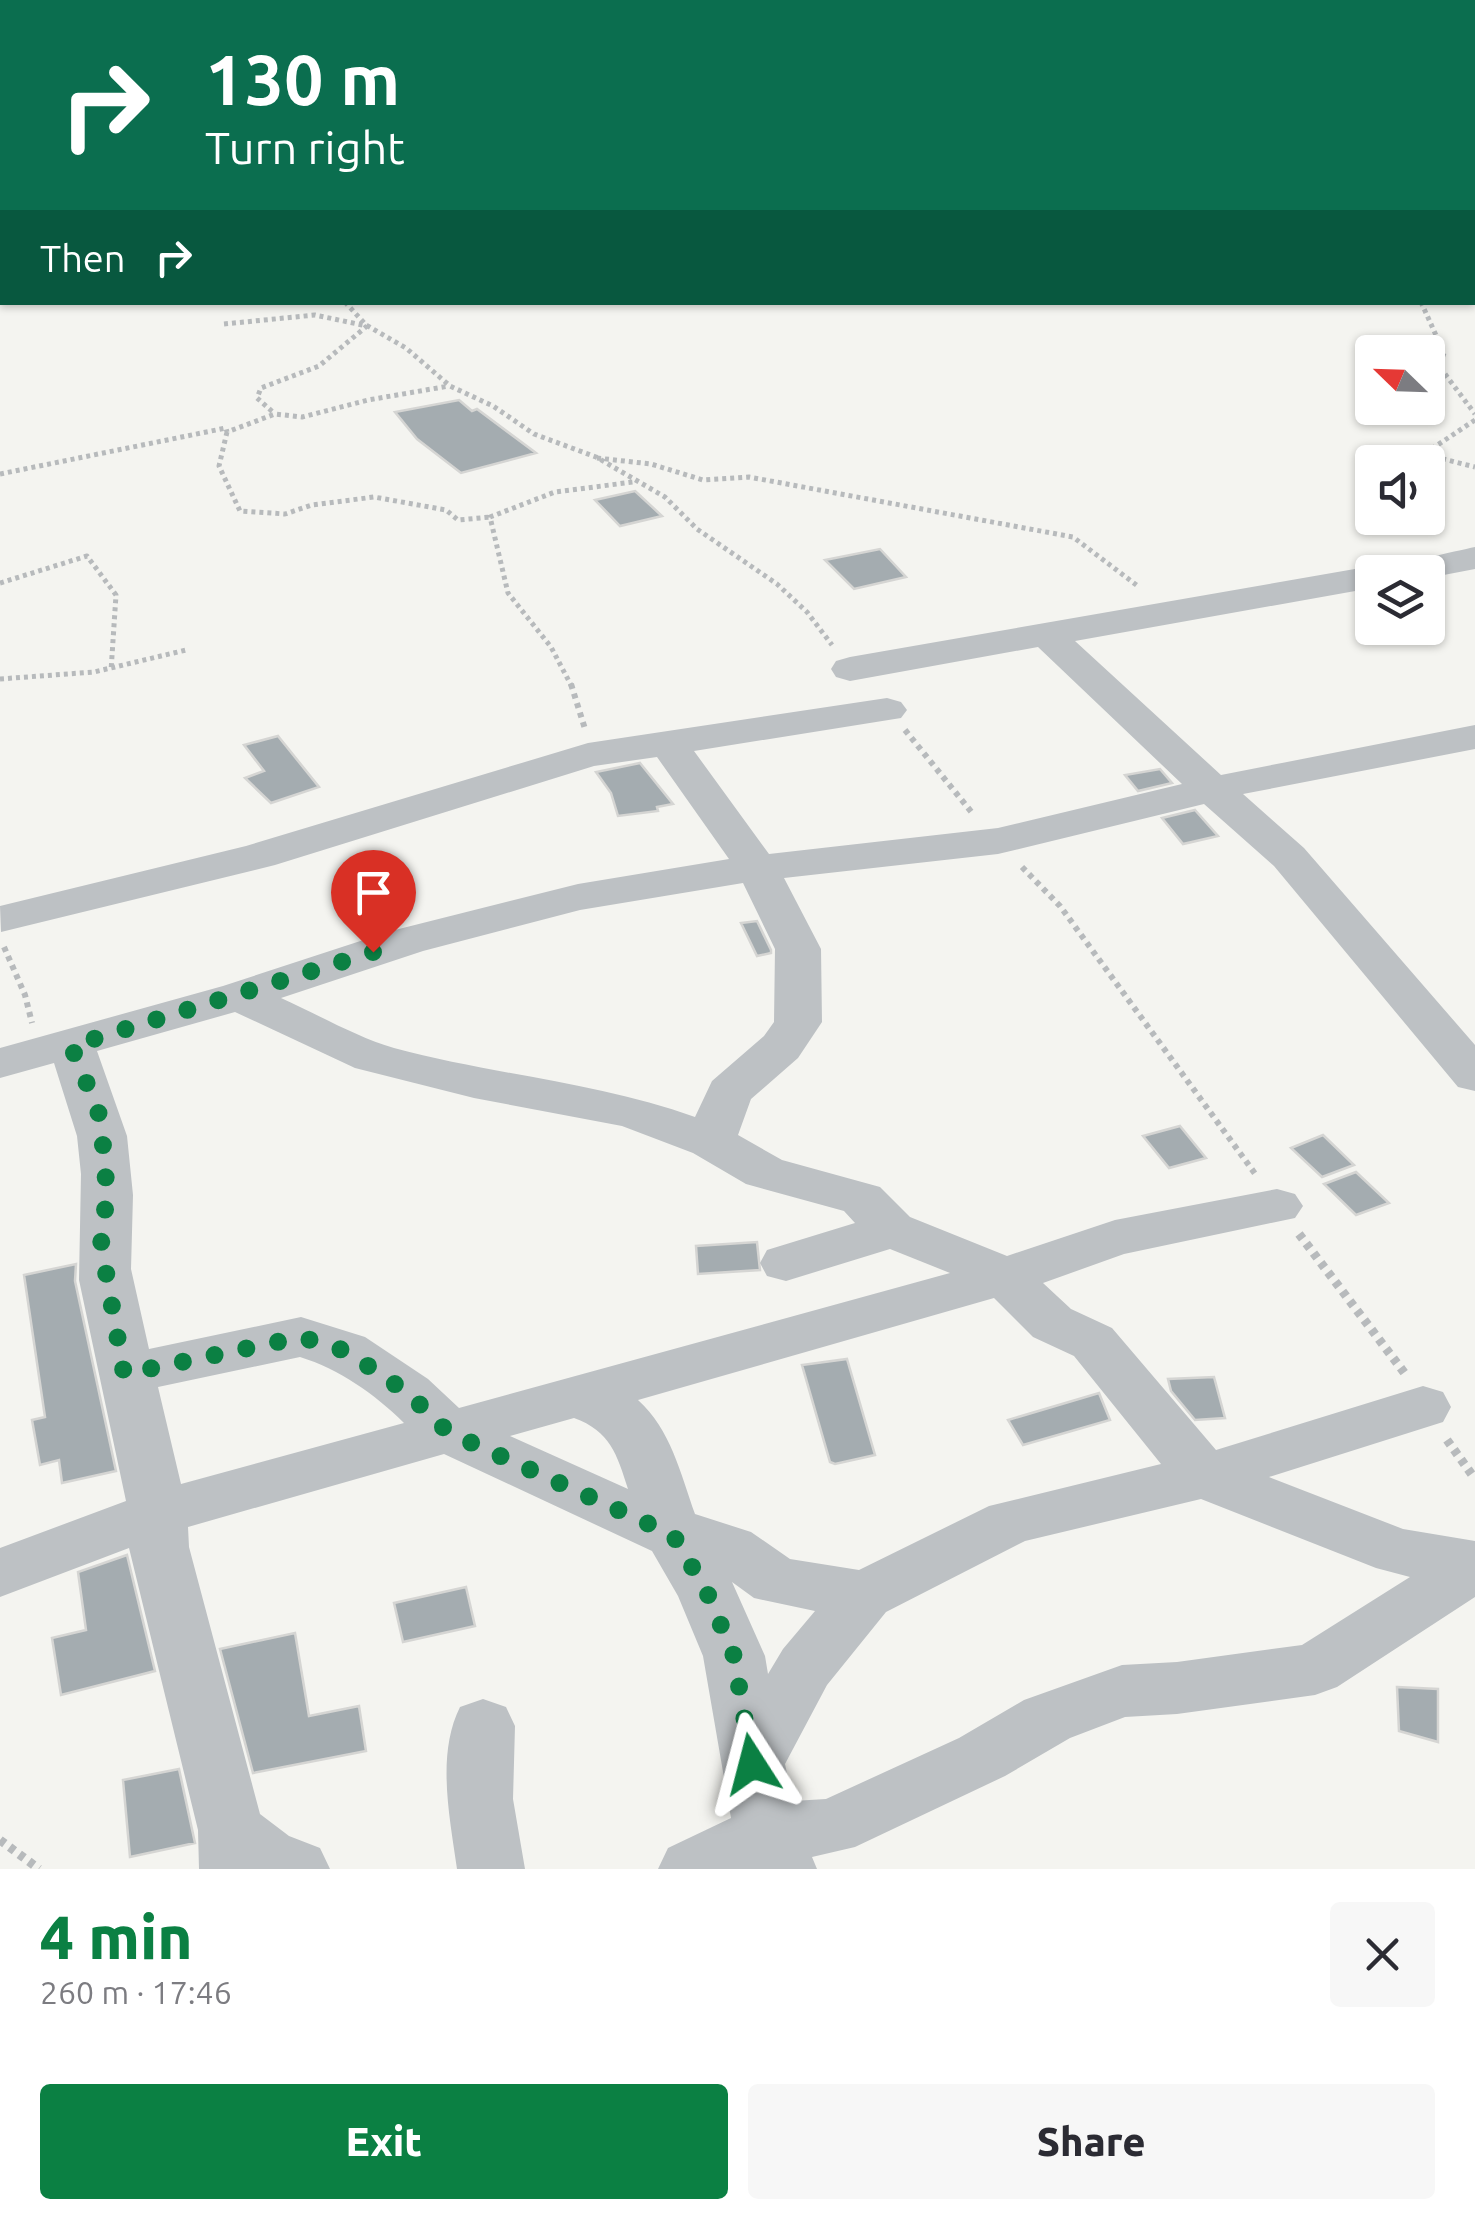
<!DOCTYPE html>
<html lang="en">
<head>
<meta charset="utf-8">
<style>
	:root { --surface:#fff; --page:#f7f7f7; --text:#2b2b33; --muted:#7c7c81; --accent:#0b8043 }
	body { margin:0; font-family:Ubuntu,sans-serif; background:var(--page); color:var(--text); height:100vh; display:flex; flex-direction:column; font-size:38px; white-space:nowrap }
	* { box-sizing:border-box; margin:0 }
	p { font-size:32px; color:var(--muted) }
	.icon { flex:none; width:55px; height:55px; fill:none; stroke:currentColor; stroke-width:2; stroke-linecap:round; stroke-linejoin:round }
	.map { position:relative; height:1869px; overflow:hidden }
	.sheet { display:flex; flex-direction:column; background:var(--surface); flex:1 }
	.sheet>* { flex:none }
	.top-card { position:absolute; left:0px; top:0px; width:1475px; height:305px; box-shadow:0 2px 8px #0004; background:#0b6e4f; color:#fff; overflow:hidden }
	.needle { width:65px; rotate:293deg }
	.tools { position:absolute; left:1355px; top:335px; display:grid; gap:20px }
	.tools a { display:grid; place-items:center; width:90px; height:90px; border-radius:10px; background:var(--surface); box-shadow:0 2px 8px #0004; font-size:50px }
	.pin { position:absolute; display:grid; place-items:center; width:85px; height:85px; color:#fff; margin:-102px -42px; border-radius:50% 50% 50% 0; rotate:-45deg; box-shadow:0 0 10px #0007 }
	.pin .icon { rotate:45deg }
	.me { position:absolute; width:110px; margin:-55px; rotate:351deg; stroke-linejoin:round; filter:drop-shadow(0 0 8px #0008) }
	.turn { display:flex; align-items:center; gap:35px; height:210px; padding:0 40px; font-size:45px }
	.turn .icon { width:130px; height:130px; stroke-width:2.5 }
	.turn b { display:block; font-size:70px; line-height:85px }
	.then { display:flex; align-items:center; height:95px; padding:0 40px; background:#0003; gap:20px; font-size:38px }
	.round { display:grid; place-items:center; flex:none; width:105px; height:105px; border-radius:10px; background:var(--page) }
	.overview { display:flex; align-items:center; justify-content:space-between; height:170px; padding:0 40px }
	h1 { font-size:60px; font-weight:800; line-height:75px; color:var(--accent) }
	.action { display:flex; gap:20px; margin-top:auto; padding:20px 40px }
	.action a { flex:1; height:115px; border-radius:10px; background:var(--accent); color:#fff; font-size:40px; font-weight:800; line-height:115px; text-align:center }
	.action a+a { background:var(--page); color:var(--text) }
	.map>svg:first-child { display:block }
	.building { fill:#a4acb0; stroke:#d5d5d3; stroke-width:2.5 }
	.lines { fill:none; stroke-linecap:round; stroke-linejoin:round }
	.path-far3 { stroke:#b7babc; stroke-width:4; stroke-dasharray:2.5 2.5; stroke-linecap:butt }
	.path-far2 { stroke:#b7babc; stroke-width:5; stroke-dasharray:4 4; stroke-linecap:butt }
	.path-far1 { stroke:#b7babc; stroke-width:6; stroke-dasharray:5 5; stroke-linecap:butt }
	.path { stroke:#b7babc; stroke-width:9; stroke-dasharray:6 6; stroke-linecap:butt }
	.minor { fill:#bdc1c4; fill-rule:evenodd }
	.route { stroke:#0b8043; stroke-width:18; stroke-dasharray:0 32.4 }
</style>
</head>
<body>
<div class="map">
<svg width="1475" height="1869" viewBox="0 0 1475 1869">
	<rect width="100%" height="100%" fill="#f4f4f0"/>
	<path class="building" d="M459 400 472 411 477 409 536 453 461 473 417 439 395 412Z
		M635 491 662 516 620 526 595 500Z
		M880 549 906 577 854 589 825 560Z
		M278 736 319 787 271 803 245 778 264 771 244 745Z
		M640 763 673 804 657 807 658 811 618 816 611 793 596 772Z
		M1160 769 1172 783 1138 791 1125 775Z
		M1195 810 1218 836 1183 844 1162 818Z
		M757 921 771 950V953L757 956 741 923Z
		M1180 1126 1206 1158 1169 1168 1143 1136Z
		M1323 1135 1354 1165 1322 1177 1291 1148Z
		M1356 1172 1389 1203 1356 1215 1324 1184Z
		M757 1242 760 1270 698 1274 696 1246Z
		M76 1264 75 1281 116 1471 62 1483 59 1460 40 1465 32 1420 45 1417 24 1275Z
		M847 1359 875 1455 835 1464 830 1462 802 1365Z
		M1214 1377 1225 1418 1195 1420 1171 1391 1168 1379Z
		M1099 1393 1110 1420 1023 1445 1008 1420Z
		M127 1555 155 1671 61 1695 52 1638 86 1630 78 1572Z
		M466 1587 475 1626 403 1642 394 1603Z
		M295 1633 309 1716 359 1706 366 1751 253 1773 220 1649Z
		M1397 1687 1438 1689V1742L1399 1731Z
		M179 1769 195 1843 130 1857 123 1780Z"/>
	<g class="lines">
		<path class="path-far3" d="M1309 0 1315 2
			M645 2 650 0"/>
		<path class="path-far2" d="M345 302 366 325 406 348 450 386 493 406 534 434 596 457 665 497 697 529 777 584 807 612 832 645
			M1421 302 1444 353 1439 366 1475 414
			M224 324 315 315 367 326 319 366 261 388 257 398 275 414
			M1475 420 1424 454 1475 467
			M227 432 219 466 240 511 285 514 312 505 374 497 446 510 458 520 490 517
			M597 458 651 464 703 480 749 477 1073 537 1139 587
			M0 474 226 428 227 432 275 414 302 417 368 400 449 386
			M0 583 87 556 116 595 111 671
			M0 679 94 672 186 650
			M572 687 551 647 508 593 490 517 555 492 633 482"/>
		<path class="path-far1" d="M571 684 585 729
			M905 730 973 814
			M1022 867 1060 906 1256 1175
			M4 947 25 995 32 1023"/>
		<path class="path" d="M1299 1234 1406 1375
			M1447 1440 1475 1479
			M0 1840 39 1869"/>
		<path class="minor" d="M1025 0H1054L1055 2H1026Z
			M1472 145 1475 146V162L1472 161Z
			M1475 547V569L1428 578V572H1372V588L1075 641 1221 775 1475 725V749L1243 794 1304 848 1475 1045V1091L1458 1087 1274 866 1204 804 998 854 784 878 821 949 822 1022 798 1058 751 1099 738 1135 782 1160 880 1187 910 1217 1007 1256 1115 1220 1277 1189 1295 1194 1303 1206 1295 1218 1124 1254 1043 1283 1071 1309 1112 1328 1216 1450 1423 1386 1443 1392 1451 1407 1443 1422 1269 1477 1403 1529 1475 1541V1597L1337 1687 1315 1695 1177 1714 1125 1717 1070 1738 1005 1776 855 1847 812 1857 817 1869H658L668 1848 731 1818 703 1656 678 1596 652 1551 444 1454 188 1527 189 1547 260 1814 289 1836 320 1848 330 1869H199L198 1830 129 1548 0 1597V1548L126 1501 79 1280 81 1174 77 1136 54 1063 0 1078V1048L223 986 391 931 578 884 729 859 657 757 594 766 275 865 1 932 0 906 246 846 588 743 887 698 901 702 907 710 901 718 694 751 769 854 998 828 1182 784 1038 647 850 681 836 677 831 669 836 661 850 657 1372 566C1384 569 1455 551 1475 547ZM743 883 775 949 774 1022 764 1036 712 1081 695 1117C598 1082 494 1075 394 1048 356 1037 317 1014 281 998L423 951 580 910ZM235 1012 355 1068 474 1098 622 1126 693 1153 746 1184 844 1211 855 1223 767 1250 760 1263 767 1276 786 1281 890 1249 950 1273 459 1408 428 1379 365 1337 301 1317 149 1349 131 1269 133 1195 127 1136 97 1051ZM994 1298 1033 1337 1074 1356 1161 1464 989 1506 859 1570 790 1559 751 1532 695 1514C680 1472 671 1430 638 1400ZM300 1357C339 1369 375 1394 404 1423L181 1484 158 1387ZM574 1418C610 1431 617 1454 628 1489L510 1436ZM1201 1499 1376 1568 1410 1577 1302 1645 1177 1662 1122 1665 1024 1700 959 1738 826 1799 793 1801 785 1764 827 1685 886 1612 1025 1541ZM732 1582 754 1598 815 1611 783 1649 768 1674 765 1656Z
			M483 1699 506 1707 515 1726 513 1799 525 1869H457C450 1818 436 1755 460 1707Z"/>
	</g>
	<g class="lines">
		<path class="route" d="M373 952 71 1046 98 1110 102 1134 107 1193 101 1244 124 1374 301 1337 346 1351 408 1393 448 1432 673 1535 706 1590 734 1656 752 1764"/>
	</g>
</svg>
<div class="tools">
<a><svg class="needle" viewBox="-14 -14 28 28"><path d="M0-13l5 13h-10z" fill="#e53935"/><path d="M0 13l5-13h-10z" fill="#7c7c81"/></svg></a>
<a><svg class="icon" aria-label="sound" viewBox="0 0 24 24"><path d="M4 9h4l5-4v14l-5-4H4zM17 9q2 3 0 6"/></svg></a>
<a><svg class="icon" aria-label="layers" viewBox="0 0 24 24"><path d="M12 4l9 5-9 5-9-5zM3 14l9 5 9-5"/></svg></a>
</div>
<div class="pin" style="left:373px;top:952px;background:#d93025"><svg class="icon" aria-label="arrive" viewBox="0 0 24 24"><path d="M6 21V4h12l-3 4 3 4H6"/></svg></div>
<svg class="me" style="left:752px;top:1764px" viewBox="-20 -20 40 40"><path d="M0-17L14 15 0 8-14 15z" fill="#0b8043" stroke="#fff" stroke-width="4"/></svg>
<div class="top-card">
<div class="turn"><svg class="icon" aria-label="right" viewBox="0 0 24 24"><path d="M7 20v-9h11M14 6l5 5-5 5"/></svg><div><b>130 m</b>Turn right</div></div>
<div class="then">Then<svg class="icon" aria-label="right" viewBox="0 0 24 24"><path d="M7 20v-9h11M14 6l5 5-5 5"/></svg></div>
</div>
</div>
<section class="sheet">
<div class="overview"><div><h1>4 min</h1><p>260 m · 17:46</p></div><a class="round"><svg class="icon" aria-label="close" viewBox="0 0 24 24"><path d="M6 6l12 12M18 6L6 18"/></svg></a></div>
<div class="action"><a>Exit</a><a>Share</a></div>
</section>
</body>
</html>
